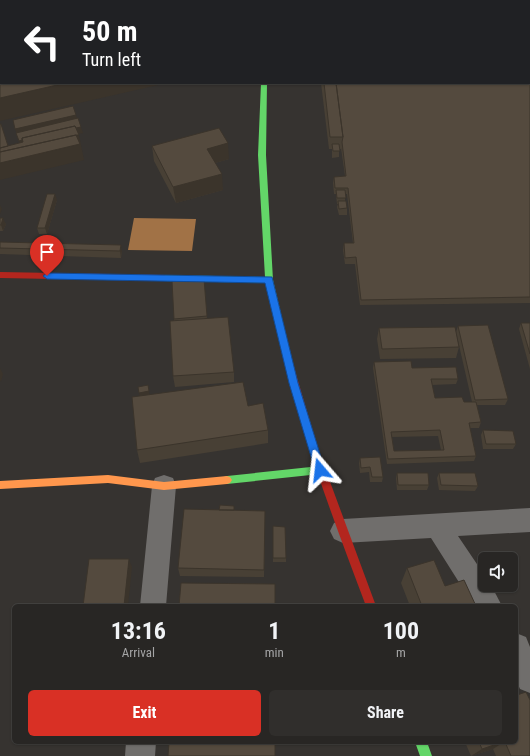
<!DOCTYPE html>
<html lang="en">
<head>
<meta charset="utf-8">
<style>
	:root { --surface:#282624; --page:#302e2c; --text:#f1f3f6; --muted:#a5a5a6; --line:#444341; --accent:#d93025 }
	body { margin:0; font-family:"Roboto Condensed",sans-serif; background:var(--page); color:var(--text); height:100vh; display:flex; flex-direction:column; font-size:15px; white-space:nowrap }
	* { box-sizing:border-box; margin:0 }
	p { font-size:13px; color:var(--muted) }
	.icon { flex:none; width:22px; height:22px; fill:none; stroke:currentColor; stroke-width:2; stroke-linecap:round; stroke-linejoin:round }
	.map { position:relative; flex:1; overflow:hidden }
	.details { position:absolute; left:12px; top:604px; width:506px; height:140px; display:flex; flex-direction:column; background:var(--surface); border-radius:6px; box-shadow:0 1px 3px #0004,0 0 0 1px var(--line) }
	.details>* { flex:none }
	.hud { position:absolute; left:0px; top:0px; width:530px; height:84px; box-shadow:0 1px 3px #0004,0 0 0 1px var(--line); background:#202124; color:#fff; overflow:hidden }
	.buttons { position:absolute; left:478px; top:552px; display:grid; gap:8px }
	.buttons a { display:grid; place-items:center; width:40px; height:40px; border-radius:6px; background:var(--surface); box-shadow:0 1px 3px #0004,0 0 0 1px var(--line); font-size:20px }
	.pin { position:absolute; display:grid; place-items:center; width:34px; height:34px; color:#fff; margin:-41px -17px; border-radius:50% 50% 50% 0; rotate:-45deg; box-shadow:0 0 4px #0007 }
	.pin .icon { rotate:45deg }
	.me { position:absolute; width:44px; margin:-22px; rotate:343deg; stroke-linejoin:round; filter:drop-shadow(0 0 3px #0008) }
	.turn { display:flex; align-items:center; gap:14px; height:84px; padding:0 16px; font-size:18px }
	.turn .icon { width:52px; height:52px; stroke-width:2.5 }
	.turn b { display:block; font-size:28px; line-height:34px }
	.eta { display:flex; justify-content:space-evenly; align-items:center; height:68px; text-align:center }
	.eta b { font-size:24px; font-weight:700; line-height:28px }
	.cta { display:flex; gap:8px; margin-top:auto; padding:8px 16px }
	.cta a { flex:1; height:46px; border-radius:6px; background:var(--accent); color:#fff; font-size:16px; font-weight:700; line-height:46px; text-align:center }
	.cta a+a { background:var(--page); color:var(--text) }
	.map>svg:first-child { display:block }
	.water { fill:#a17246 }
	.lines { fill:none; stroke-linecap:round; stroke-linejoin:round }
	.street { fill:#706e6c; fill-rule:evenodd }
	.fast { fill:#63d668; fill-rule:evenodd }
	.slow { fill:#ff974d; fill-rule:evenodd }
	.jam { fill:#b3261e; fill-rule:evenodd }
	.wall { fill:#484035; fill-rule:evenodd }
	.shaded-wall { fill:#3b342b }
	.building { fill:#544a3e; stroke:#3b342b; fill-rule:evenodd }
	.route { fill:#1a73e8; stroke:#114b97 }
</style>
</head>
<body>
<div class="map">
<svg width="530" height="756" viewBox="0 0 530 756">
	<rect width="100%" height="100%" fill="#363330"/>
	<path class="water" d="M134 218 196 219 192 251 128 250Z"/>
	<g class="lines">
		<path class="street" d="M164 475 173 478 176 486 166 606H140L152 486 155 478Z
			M530 508V532L458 536 485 576V585H491L502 606H474L431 538 343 543 334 539 330 531 334 523 343 519Z
			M516 633 526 637 530 647V693L520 689 516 680Z
			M126 742H156L155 756H125Z"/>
		<path class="fast" d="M261 83H267L266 155 273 280 291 357 290 360H284L283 357 266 283 164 281 160 278 164 275 265 277 258 155Z
			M320 466 323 467 325 470 323 473 320 474 227 484 224 483 222 480 224 477 227 476Z
			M415 742H427L432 756H420Z"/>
		<path class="slow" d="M263 0H269V1H263Z
			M108 475 164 482 227 476 230 477 232 480 230 483 227 484 164 490 108 483 0 489V481Z"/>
		<path class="jam" d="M0 272 164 275 168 278 164 281 0 278Z
			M287 353 290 354 291 357 319 452 376 606H366C335 524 304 442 283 357L284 354Z"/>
	</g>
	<path class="wall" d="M310 0H530V56H529V1H310Z
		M530 67V303L360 305 355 264H345L343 250 344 243H353L347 194H345V201L347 208V215H339L337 207 338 204H337L336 194H334L333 183 334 177 345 176 341 148V149H339V157L332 158V149H329L321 83H529Z
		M152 146 229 159 215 163 223 190 176 203 154 161Z
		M57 200 47 234H39L37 228Z
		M0 218 6 224 3 231H0Z
		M0 242 122 251 121 258 0 254Z
		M204 279 207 318 234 372V382L175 387 173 376 174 319Z
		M521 323H530V369L519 329Z
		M458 326 508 399 505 405H477L481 422 479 428H470L476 456 474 461 387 464 373 368 374 362 412 368 458 379 456 384 432 385 435 398 464 402H472L456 332ZM438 436 441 450 394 451 392 437Z
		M379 328 459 347 456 358 380 359 377 339Z
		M150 395 248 406 268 430V443L140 463 137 450Z
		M483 430 516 444 513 449H483L481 435Z
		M360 458 383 477 382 482H370L369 472 360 473 359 463Z
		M397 473 429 485 427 490H397L396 478Z
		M439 473 478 486 475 491 439 490 437 478Z
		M235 510 265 511 264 577 180 576 178 568Z
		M273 526 286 558V562H273Z
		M407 568 445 586 476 606H410L401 583Z
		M517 695 530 756H496L493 749 471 756 465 742H516Z"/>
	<path class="shaded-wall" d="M40 0H152L147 1H34Z
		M1 7V30H0V8Z
		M66 83H167L0 121V98Z
		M76 115 78 121 17 135 15 129Z
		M81 127 83 133 21 147 19 141Z
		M79 135 84 160 0 180V151H9Z
		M228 143 229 159 208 165 207 149Z
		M222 174 223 190 176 203 173 187Z
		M55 194 57 200 47 234 45 228Z
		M0 205 2 209 0 214Z
		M3 218 6 224 3 231 1 225Z
		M121 245 122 251 121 258 120 251Z
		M0 368 3 374 1 382 0 380Z
		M148 385 150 397 140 398 139 393Z
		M129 559 132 567 128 606H124Z
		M504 742 493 749 471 756 482 749Z"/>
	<path class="building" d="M0 0H40L34 1H1V7L0 8Z
		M328 0H530V50H529V1H329Z
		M1 38V83H66L0 98V39Z
		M529 67H530V297L361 300 356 257 345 258 344 243H354L348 188H335L334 177 346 176 342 142 343 137 336 83H529Z
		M324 83H336L343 137H330Z
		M73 106 76 115 15 129 13 120Z
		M78 118 81 127 76 128 75 126 22 138V140L19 141 16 133Z
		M0 124H1L8 146 0 148Z
		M75 126 79 135H76L0 152V148L23 142 22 138Z
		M219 128 228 143 207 149 222 174 173 187 152 146Z
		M76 135 80 144 0 163V152Z
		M332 144H339L340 151H333Z
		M336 190H345L346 198H337Z
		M47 194H55L45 228H37Z
		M338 201H346L347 208 339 209Z
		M0 218H3L1 225H0Z
		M0 242 121 245 120 251 0 248Z
		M204 279 207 316 174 319 172 281Z
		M228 317 234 372 173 376 170 321Z
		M521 323H530V354Z
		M488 325 508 399 475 400 458 326Z
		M455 327 459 347 382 349 379 328Z
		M411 361 412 368 456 367 458 379H431L435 398 462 397 464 402H476L481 422 469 423 476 456 388 459 374 362ZM440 430 444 450 394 451 391 432Z
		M243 382 248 406 263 403 268 430 137 450 132 397Z
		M148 385 149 391 139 393 138 387Z
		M483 430 513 431 516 444H486Z
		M380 457 383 477H372L370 467 361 468 360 458Z
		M397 473H428L429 485H398Z
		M439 473H475L478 486 441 485Z
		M220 505 234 506V510H219Z
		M184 509 265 511 264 570 178 568Z
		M273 526 285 527 286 558H273Z
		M89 559H129L124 606H83Z
		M434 560 445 586 464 580 476 606H422L407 568Z
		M181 583 275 584V606H179Z
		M526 692 530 700V756H511L505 742H516V693L517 695Z
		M169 742H275V756H168Z
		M479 742H503L482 749Z"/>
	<path class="route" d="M47 273 272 277 298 383 325 470 324 473 320 475 317 473 315 470 289 383 265 283 47 279 43 276Z"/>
</svg>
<div class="buttons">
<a><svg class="icon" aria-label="sound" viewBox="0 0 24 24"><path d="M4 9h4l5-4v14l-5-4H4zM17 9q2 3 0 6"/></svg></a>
</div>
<div class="pin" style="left:47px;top:276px;background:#d93025"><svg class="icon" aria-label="arrive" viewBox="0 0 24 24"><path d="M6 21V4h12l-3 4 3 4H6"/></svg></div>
<svg class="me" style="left:320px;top:470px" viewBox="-20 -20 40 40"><path d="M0-17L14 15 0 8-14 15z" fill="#1a73e8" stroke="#fff" stroke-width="4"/></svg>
<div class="hud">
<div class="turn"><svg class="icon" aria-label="left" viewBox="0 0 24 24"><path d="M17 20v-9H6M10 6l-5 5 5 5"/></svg><div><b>50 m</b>Turn left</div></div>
</div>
<section class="details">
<div class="eta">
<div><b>13:16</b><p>Arrival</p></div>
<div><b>1</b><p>min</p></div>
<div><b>100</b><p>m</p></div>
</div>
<div class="cta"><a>Exit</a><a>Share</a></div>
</section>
</div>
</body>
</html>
